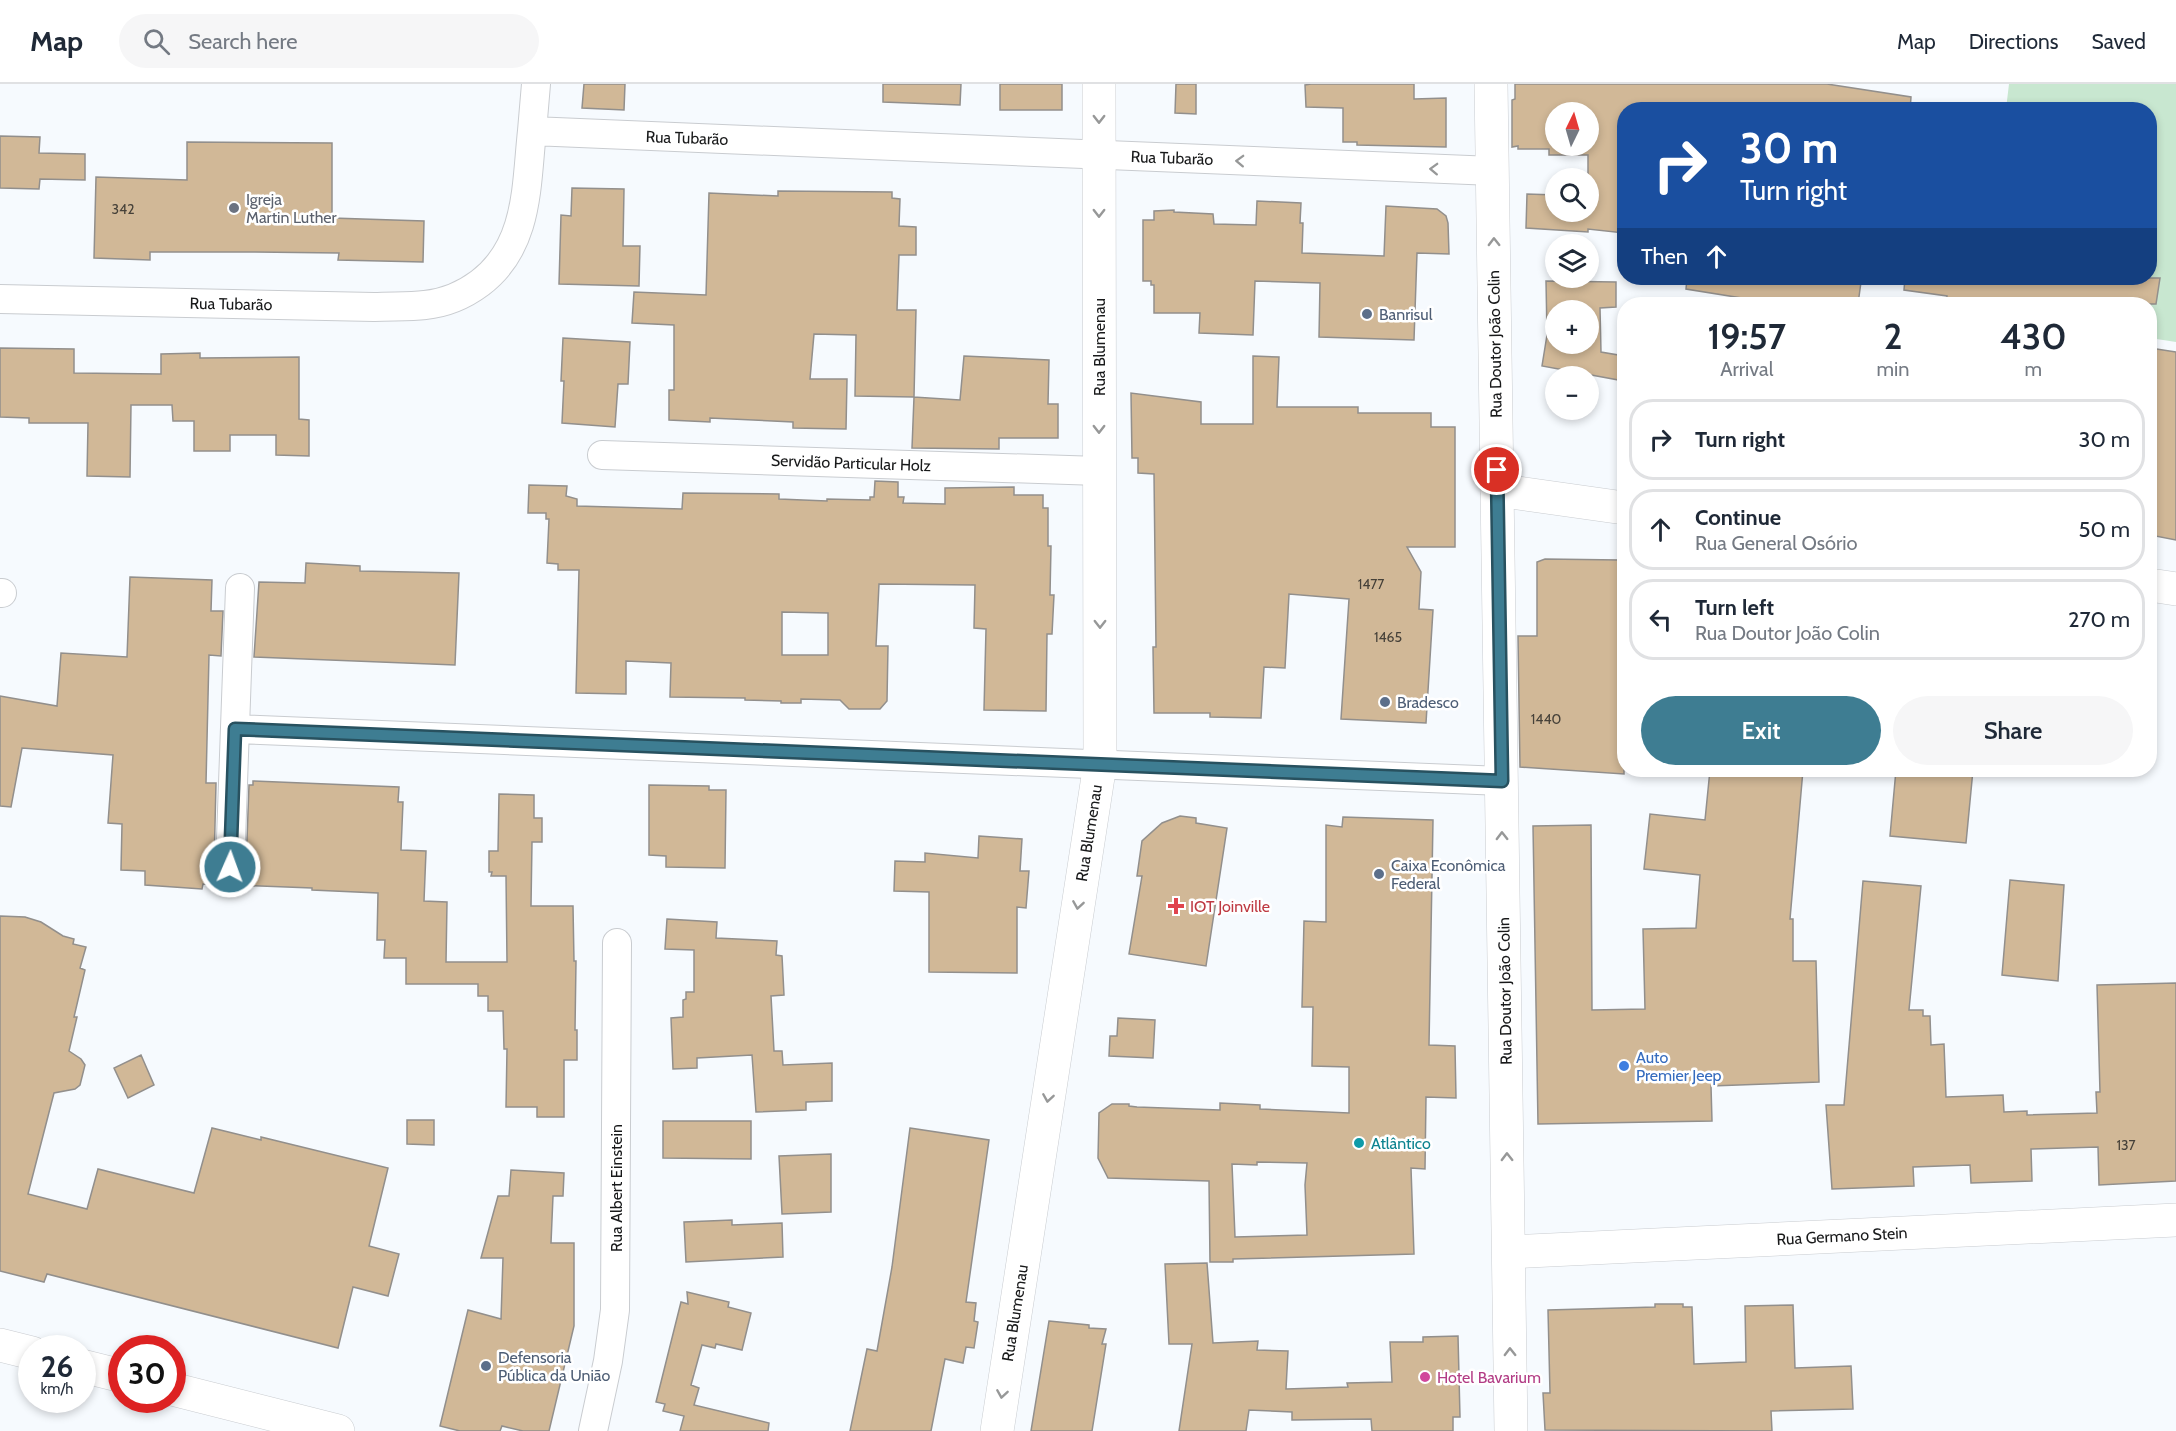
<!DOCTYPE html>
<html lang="en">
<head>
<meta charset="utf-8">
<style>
	:root { --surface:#fff; --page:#f6f6f7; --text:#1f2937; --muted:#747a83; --line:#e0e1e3; --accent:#3e7d92 }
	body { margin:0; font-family:Cabin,sans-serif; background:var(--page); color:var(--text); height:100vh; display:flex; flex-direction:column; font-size:22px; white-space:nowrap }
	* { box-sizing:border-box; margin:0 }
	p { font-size:20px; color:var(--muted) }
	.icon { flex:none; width:33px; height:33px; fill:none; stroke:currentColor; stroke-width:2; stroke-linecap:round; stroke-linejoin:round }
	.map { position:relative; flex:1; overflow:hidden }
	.drawer { position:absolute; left:1617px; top:213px; width:540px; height:480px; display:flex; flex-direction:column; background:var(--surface); border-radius:24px; box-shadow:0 3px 9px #0003 }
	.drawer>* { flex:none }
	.guide { position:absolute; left:1617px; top:18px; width:540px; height:183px; border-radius:24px; box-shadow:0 3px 9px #0003; background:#1a4fa0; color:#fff; overflow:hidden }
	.needle { width:39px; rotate:5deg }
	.buttons { position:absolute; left:1545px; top:18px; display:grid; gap:12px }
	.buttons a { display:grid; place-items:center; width:54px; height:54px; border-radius:50%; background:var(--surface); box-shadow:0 3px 9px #0003; font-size:30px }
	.speed { position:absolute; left:18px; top:1251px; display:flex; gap:12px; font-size:30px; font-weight:700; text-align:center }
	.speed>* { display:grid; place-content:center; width:78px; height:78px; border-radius:50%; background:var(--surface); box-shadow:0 3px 9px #0003; line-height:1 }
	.speed small { font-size:15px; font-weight:400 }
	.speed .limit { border:9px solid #d22; background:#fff; color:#111 }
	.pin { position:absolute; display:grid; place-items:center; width:51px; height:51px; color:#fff; margin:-26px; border:3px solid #fff; border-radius:50%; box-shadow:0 2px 6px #0007 }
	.me { position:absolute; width:66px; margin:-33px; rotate:2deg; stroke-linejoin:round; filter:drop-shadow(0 0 4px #0008) }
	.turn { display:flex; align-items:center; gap:21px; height:126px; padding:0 24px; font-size:27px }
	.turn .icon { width:78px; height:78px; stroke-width:2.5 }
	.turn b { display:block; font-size:42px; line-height:51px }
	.then { display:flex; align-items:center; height:57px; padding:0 24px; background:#0003; gap:12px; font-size:22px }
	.eta { display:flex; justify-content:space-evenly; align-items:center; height:102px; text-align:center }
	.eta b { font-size:36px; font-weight:600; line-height:42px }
	.primary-button { display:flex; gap:12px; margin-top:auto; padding:12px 24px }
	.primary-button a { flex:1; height:69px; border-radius:36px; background:var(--accent); color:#fff; font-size:24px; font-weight:600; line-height:69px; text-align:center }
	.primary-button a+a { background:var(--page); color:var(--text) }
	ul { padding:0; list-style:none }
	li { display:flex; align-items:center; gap:18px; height:81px; margin:0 12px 9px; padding:0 12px; border:3px solid var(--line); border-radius:24px }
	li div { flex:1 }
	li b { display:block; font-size:22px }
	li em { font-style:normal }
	header { display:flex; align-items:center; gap:36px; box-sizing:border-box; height:84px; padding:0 30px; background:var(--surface); border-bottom:2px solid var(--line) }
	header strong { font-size:28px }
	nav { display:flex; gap:33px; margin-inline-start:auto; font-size:21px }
	.search { width:420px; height:54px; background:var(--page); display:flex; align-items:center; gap:15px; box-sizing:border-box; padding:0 21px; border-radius:33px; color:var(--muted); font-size:22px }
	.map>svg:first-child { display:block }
	.green { fill:#c8e7d0 }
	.building { fill:#d1b897; stroke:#928f8c; stroke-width:1.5; fill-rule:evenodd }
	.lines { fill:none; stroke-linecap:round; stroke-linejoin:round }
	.street-casing { stroke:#c9ccd0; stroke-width:30 }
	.secondary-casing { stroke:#c9ccd0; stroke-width:34 }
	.primary-casing { stroke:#c9ccd0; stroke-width:34 }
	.street { stroke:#fff; stroke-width:28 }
	.secondary { stroke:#fff; stroke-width:33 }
	.primary { stroke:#fff; stroke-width:33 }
	.oneway { stroke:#979898 }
	.route-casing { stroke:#28515f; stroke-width:15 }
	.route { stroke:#3e7d92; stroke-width:10 }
	.worship-dot { fill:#6b7280; stroke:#fff; stroke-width:2 }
	.service-dot { fill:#5c6f8a; stroke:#fff; stroke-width:2 }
	.health-dot { fill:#e0444e; stroke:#fff; stroke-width:2 }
	.shop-dot { fill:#3f7fe0; stroke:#fff; stroke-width:2 }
	.culture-dot { fill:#0f9aa8; stroke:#fff; stroke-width:2 }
	.hotel-dot { fill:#d1479c; stroke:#fff; stroke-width:2 }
	.labels { text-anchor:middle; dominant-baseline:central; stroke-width:5; stroke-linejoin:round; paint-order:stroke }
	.number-label { font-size:14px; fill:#464139 }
	.street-label { font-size:16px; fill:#18191a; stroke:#fff }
	.worship-label { font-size:16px; fill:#5b616d; stroke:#fff; text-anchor:start }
	.service-label { font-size:16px; fill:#4e5e75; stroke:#fff; text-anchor:start }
	.health-label { font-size:16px; fill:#be3a42; stroke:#fff; text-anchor:start }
	.shop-label { font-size:16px; fill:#366cbe; stroke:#fff; text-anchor:start }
	.culture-label { font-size:16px; fill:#0d838f; stroke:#fff; text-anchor:start }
	.hotel-label { font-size:16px; fill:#b23c85; stroke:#fff; text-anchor:start }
</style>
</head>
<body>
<header>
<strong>Map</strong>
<div class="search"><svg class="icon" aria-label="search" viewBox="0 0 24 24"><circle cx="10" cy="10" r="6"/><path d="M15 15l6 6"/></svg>Search here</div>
<nav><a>Map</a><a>Directions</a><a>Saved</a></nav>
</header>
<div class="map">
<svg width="2176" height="1347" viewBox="0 0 2176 1347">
	<rect width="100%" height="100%" fill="#f6fafe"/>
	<path class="green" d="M2009 0H2176V258L2150 254V220H1985L1988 194H2150V26L2006 25Z"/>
	<path class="building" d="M584 0H625L624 26 582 24Z
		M883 0H961L960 21 883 18Z
		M1000 0H1062V26H1000Z
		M1176 0H1196V30L1175 29Z
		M1311 0H1414V15L1446 14V63L1357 61V58H1343V24L1306 23 1305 1Z
		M1515 0H1827L1911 13 1910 26H1624V149L1588 145V148L1526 144 1527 110 1556 111V128H1588V71H1549V65H1518V62L1512 63V16L1515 15ZM1556 28H1588V62H1556Z
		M0 52 40 53 39 69 85 70V96L40 95 39 105 0 104Z
		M187 58 332 59V134L424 137 423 178 338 176 339 169 255 168H150V176L94 174 96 93 187 96Z
		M572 104 624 105 623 162H640L639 202 559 200 561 131 571 132Z
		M778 107 892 108V114L900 115 899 142 916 143V171H899L897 226H916L914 313 855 312 856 251 814 250 810 295H847L846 345 793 344V338L710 334V338L669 336V306H674V241L632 239 634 208 706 211 709 109 778 112Z
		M1257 117 1301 119 1300 139H1303L1302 169 1384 172 1386 122 1437 125 1446 132 1448 139 1449 170 1417 169 1414 256 1319 253 1320 199 1255 197 1253 251 1199 249 1200 229H1154V201H1151V197H1143V136H1154V127L1174 126V128L1213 130 1214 140 1256 141Z
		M1687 194H1833L1861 198 1858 220H1779L1686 205Z
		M1905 194H2160L2156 220H1946L1947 212 1904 206Z
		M1546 197 1616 198V223L1600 224 1601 268 1624 272V297L1542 282 1547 251ZM1556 226H1588V260H1556Z
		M563 254 630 258 628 300H618L615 343 562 339 564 297H561Z
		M0 264 74 265V289L161 290V270L200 269V274L299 273V335L309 336V372L276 371V351H230V367H194V337H173L172 321H131L130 393 87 392 88 339H29V334L0 333Z
		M2150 264 2176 268V456L2150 451V338L2154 302 2150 301Z
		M964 272 1049 276 1048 320H1058V354H999V365L912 364 914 313 960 316Z
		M1253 272 1279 273 1277 323H1358V329H1431V343H1455V463H1407L1421 488 1419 525 1433 526 1426 639 1341 635 1349 515 1289 510 1285 584 1264 583 1261 634 1210 633V629H1154L1153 563H1156L1154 390 1138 389V374H1132L1131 309 1201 318V340H1253Z
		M875 397 898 398V413H904L903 419 945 420V404L1014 403V411H1043V424H1048V462H1051L1050 511H1054L1052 550H1047L1046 627 984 626 986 545 974 544 975 501 879 500 876 562H888L887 617 880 625H849L840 616 801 615V619H781V617L745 616V614L670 613 671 579 626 577V610L576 609 579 486H558V480L547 479 549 435H546V429H528L529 401 567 402 566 412 577 415V422L682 425 683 409 779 410V415L827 417V415L870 416V413H874ZM782 528 828 529V571H782Z
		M1545 475 1620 476V552H1624V690L1520 683 1518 552H1537V478Z
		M306 479 360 482V487L459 489 455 581 254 573 259 498 305 499Z
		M130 493 212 496 211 527H223L221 572 209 571 206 699H216L214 782 216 791 222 797 230 799 237 798 244 791 246 784 249 701H253V697L399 703 398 718H403L401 766 426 767 424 817 447 818 446 878H507L506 792H491L492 788H489V767H498L499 710 534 711V734H542V758H532L531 822H573L574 877H576L575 946H577V976H564V1033H537V1023H506L507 965H504L503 927H488V912H478V900H406V874H384L385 856H377L378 809 312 806V804L203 800 202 805 145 801V787L121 786 122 740 108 739 113 671 22 664 11 723 0 722V612L57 622 61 569 127 573Z
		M1710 686H1803L1790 835H1793V877H1816L1819 998 1711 1002 1712 1037 1538 1040 1533 742 1591 741 1592 926 1645 925 1643 845 1696 844 1700 791 1644 785 1650 730 1705 736Z
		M1896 686H1973L1966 759 1890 752Z
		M649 701 709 702V706H726L725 784 666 783V772L649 771Z
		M1180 732 1196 734V739L1227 744 1206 882 1129 870 1142 792H1137L1142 757 1162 739Z
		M1343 733 1433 736 1429 961 1455 962 1456 1014 1426 1013 1425 1085 1411 1084 1414 1170 1233 1175V1178H1210L1209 1097 1108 1094 1098 1074 1099 1029 1112 1020H1129V1022L1137 1023 1220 1026V1019L1260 1021V1025L1349 1029V983L1312 982 1313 923H1302L1304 837 1326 838V741L1342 743ZM1257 1078 1307 1079 1305 1101 1307 1151 1235 1153 1232 1080 1257 1081Z
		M979 752 1022 755 1020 787H1029L1026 824 1017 823V889L929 888V808L894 807 895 777 925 778V769L978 774Z
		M2010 796 2064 801 2058 897 2002 891Z
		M1863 797 1921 802 1909 926H1923V932H1930L1931 961 1944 960 1946 1013 2003 1011 2004 1028 2027 1027V1031L2097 1029 2096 1008H2100L2097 901 2176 899V1097L2099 1101 2098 1063 2031 1065 2032 1097 1971 1099 1970 1081 1913 1083 1914 1102 1832 1105 1826 1021H1844Z
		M0 832 25 833 41 838 63 852 74 855 73 860 86 863 80 884 85 886 74 933H77L69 967 81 975 85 981 80 1001 75 1005 54 1009 28 1110 87 1125 98 1085 194 1109 212 1044 261 1056V1053L388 1084 369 1162 399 1170 388 1212 353 1203 338 1264 47 1190 44 1198 0 1187Z
		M667 835 717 838 716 854 777 857 776 871 782 872 784 911 771 912 774 967H782L783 981 832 979V1017L806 1018V1026L756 1028 752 971 697 974V984L673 985 671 934 683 933V916L686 915V908H694V866L665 865Z
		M1118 934 1155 936 1153 974 1109 972 1110 952H1117Z
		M141 971 154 1001 128 1014 114 984Z
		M407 1036H434V1061L407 1060Z
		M663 1037H751V1075L663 1074Z
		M910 1044 989 1056 966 1218 976 1219 974 1237 978 1238 974 1264 966 1263 963 1279 945 1275 931 1347H850L867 1265 877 1267 892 1183Z
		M831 1070V1128L782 1130 779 1072Z
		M511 1086 564 1089 563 1112H553L551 1159H574V1242L549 1347H523L502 1342 500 1347H460L440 1342 468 1226 501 1235 503 1174H481L498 1112H509Z
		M732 1136V1141L782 1139 783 1173 686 1178 684 1138Z
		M1207 1179 1213 1259 1258 1257 1257 1266 1288 1267 1286 1305 1348 1303 1347 1299 1392 1298 1390 1258H1423V1253L1458 1252 1460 1333H1453V1347H1372L1371 1335 1292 1336V1328L1249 1326 1246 1347H1179L1192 1260H1169L1165 1180Z
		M687 1208 729 1218 728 1223 751 1229 742 1266 716 1260 715 1264 702 1261 691 1301 699 1304 694 1321 769 1339 768 1347H680L684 1332 663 1327 665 1320 656 1318 681 1218 688 1220Z
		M1655 1220H1683V1223H1692L1694 1280 1746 1278 1745 1222 1793 1221 1795 1284 1851 1282 1853 1325 1771 1327 1772 1347 1545 1346 1543 1309H1550L1548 1226 1655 1223Z
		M1049 1237 1089 1241V1244L1106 1245 1102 1260H1106L1092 1347H1031Z"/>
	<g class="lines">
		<defs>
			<path id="street" d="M532 47 536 0
				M0 215 374 223C391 222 409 223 425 221 445 219 464 211 480 199 529 162 526 102 532 47L1493 87
				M602 371 1099 387
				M0 509H2
				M235 645 1502 697
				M230 783 240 504
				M593 1347 608 1277 615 1226 617 859"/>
			<path id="secondary" d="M1497 406 1624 424
				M2150 501 2176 505
				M1509 1168 2176 1136
				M0 1261 32 1269
				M82 1282 122 1292
				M172 1305 338 1347"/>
			<path id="primary" d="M1491 0 1511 1347
				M997 1347 1100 680 1099 0"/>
		</defs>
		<use href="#street" class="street-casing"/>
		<use href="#secondary" class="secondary-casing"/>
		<use href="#primary" class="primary-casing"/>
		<use href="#street" class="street"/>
		<use href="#secondary" class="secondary"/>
		<use href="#primary" class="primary"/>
	</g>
	<defs><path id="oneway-chevron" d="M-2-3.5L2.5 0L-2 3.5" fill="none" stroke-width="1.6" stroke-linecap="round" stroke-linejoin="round" transform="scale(1.5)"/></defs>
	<g class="oneway">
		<use href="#oneway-chevron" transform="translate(1099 35) rotate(90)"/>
		<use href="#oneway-chevron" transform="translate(1240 77) rotate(-178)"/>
		<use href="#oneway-chevron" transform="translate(1434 85) rotate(-178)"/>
		<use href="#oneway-chevron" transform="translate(1099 129) rotate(90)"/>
		<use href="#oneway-chevron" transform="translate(1494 158) rotate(-91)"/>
		<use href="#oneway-chevron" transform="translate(1099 345) rotate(90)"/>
		<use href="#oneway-chevron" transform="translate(1100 540) rotate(90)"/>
		<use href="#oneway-chevron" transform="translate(1502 752) rotate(-91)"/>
		<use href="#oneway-chevron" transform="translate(1078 821) rotate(99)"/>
		<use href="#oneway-chevron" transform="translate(1048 1014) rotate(99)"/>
		<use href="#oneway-chevron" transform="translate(1507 1073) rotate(-91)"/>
		<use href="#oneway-chevron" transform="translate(1510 1268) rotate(-91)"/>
		<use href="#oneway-chevron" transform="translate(1002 1310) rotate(99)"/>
	</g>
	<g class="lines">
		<defs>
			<path id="route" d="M230 783 235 645 1502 697 1497 386"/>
		</defs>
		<use href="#route" class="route-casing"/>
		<use href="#route" class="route"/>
	</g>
	<circle class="worship-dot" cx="234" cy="124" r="6"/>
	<g class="service-dot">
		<circle cx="1367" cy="230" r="6"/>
		<circle cx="1385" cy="618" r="6"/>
		<circle cx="1379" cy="790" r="6"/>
		<circle cx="486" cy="1282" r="6"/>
	</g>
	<path class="health-dot" d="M1173 813h6v6h6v6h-6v6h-6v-6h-6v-6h6z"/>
	<circle class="shop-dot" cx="1624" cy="982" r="6"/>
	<circle class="culture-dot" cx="1359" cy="1059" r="6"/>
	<circle class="hotel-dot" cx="1425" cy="1293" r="6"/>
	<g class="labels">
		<g class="number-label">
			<text x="123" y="125">342</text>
			<text x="1371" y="500">1477</text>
			<text x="1388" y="553">1465</text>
			<text x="1546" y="635">1440</text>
			<text x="2126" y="1061">137</text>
		</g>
		<g class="street-label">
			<text transform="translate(687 54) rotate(2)">Rua Tubarão</text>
			<text transform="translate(1172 74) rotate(2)">Rua Tubarão</text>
			<text transform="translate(231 220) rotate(1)">Rua Tubarão</text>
			<text transform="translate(1495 260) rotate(-91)">Rua Doutor João Colin</text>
			<text transform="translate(1099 263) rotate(-90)">Rua Blumenau</text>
			<text transform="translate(851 379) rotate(2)">Servidão Particular Holz</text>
			<text transform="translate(1089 749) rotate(-81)">Rua Blumenau</text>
			<text transform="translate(1505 907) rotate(-91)">Rua Doutor João Colin</text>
			<text transform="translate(616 1104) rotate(-90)">Rua Albert Einstein</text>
			<text transform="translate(1842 1152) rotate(-3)">Rua Germano Stein</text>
			<text transform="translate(1015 1229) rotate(-81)">Rua Blumenau</text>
		</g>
		<g class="worship-label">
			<text x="246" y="115">Igreja<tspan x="246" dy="18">Martin Luther</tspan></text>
		</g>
		<g class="service-label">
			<text x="1379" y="230">Banrisul</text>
			<text x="1397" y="618">Bradesco</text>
			<text x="1391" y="781">Caixa Econômica<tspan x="1391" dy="18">Federal</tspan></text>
			<text x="498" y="1273">Defensoria<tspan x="498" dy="18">Pública da União</tspan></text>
		</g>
		<g class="health-label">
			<text x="1190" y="822">IOT Joinville</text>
		</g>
		<g class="shop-label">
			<text x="1636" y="973">Auto<tspan x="1636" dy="18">Premier Jeep</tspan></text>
		</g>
		<g class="culture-label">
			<text x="1371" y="1059">Atlântico</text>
		</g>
		<g class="hotel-label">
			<text x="1437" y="1293">Hotel Bavarium</text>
		</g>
	</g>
</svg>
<div class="buttons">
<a><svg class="needle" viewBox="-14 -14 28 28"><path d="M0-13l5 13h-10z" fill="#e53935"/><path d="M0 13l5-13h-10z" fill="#747a83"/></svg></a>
<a><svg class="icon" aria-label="search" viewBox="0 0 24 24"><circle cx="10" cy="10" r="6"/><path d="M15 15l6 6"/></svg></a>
<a><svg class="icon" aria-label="layers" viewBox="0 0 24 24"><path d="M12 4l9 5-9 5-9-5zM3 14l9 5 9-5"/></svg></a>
<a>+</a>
<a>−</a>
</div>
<div class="speed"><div>26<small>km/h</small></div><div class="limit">30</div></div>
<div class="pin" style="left:1497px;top:386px;background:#d93025"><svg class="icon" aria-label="arrive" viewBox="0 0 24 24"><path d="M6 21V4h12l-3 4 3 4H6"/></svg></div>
<svg class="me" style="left:230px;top:783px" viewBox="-20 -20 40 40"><circle r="17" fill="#3e7d92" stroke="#fff" stroke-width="3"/><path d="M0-11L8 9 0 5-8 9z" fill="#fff"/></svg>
<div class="guide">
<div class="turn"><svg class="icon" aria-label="right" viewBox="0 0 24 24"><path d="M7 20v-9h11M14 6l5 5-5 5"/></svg><div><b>30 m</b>Turn right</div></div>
<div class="then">Then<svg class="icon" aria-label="ahead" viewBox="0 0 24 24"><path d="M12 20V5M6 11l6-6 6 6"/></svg></div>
</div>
<section class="drawer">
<div class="eta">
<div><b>19:57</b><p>Arrival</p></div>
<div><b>2</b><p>min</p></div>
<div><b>430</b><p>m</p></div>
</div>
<ul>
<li><svg class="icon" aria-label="right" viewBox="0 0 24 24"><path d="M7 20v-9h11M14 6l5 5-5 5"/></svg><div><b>Turn right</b></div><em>30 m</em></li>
<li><svg class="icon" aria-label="ahead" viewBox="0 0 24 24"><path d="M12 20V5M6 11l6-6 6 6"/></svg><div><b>Continue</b><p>Rua General Osório</p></div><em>50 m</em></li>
<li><svg class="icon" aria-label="left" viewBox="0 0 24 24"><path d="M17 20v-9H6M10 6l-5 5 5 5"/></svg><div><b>Turn left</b><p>Rua Doutor João Colin</p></div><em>270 m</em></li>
</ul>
<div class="primary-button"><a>Exit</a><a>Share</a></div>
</section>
</div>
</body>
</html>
